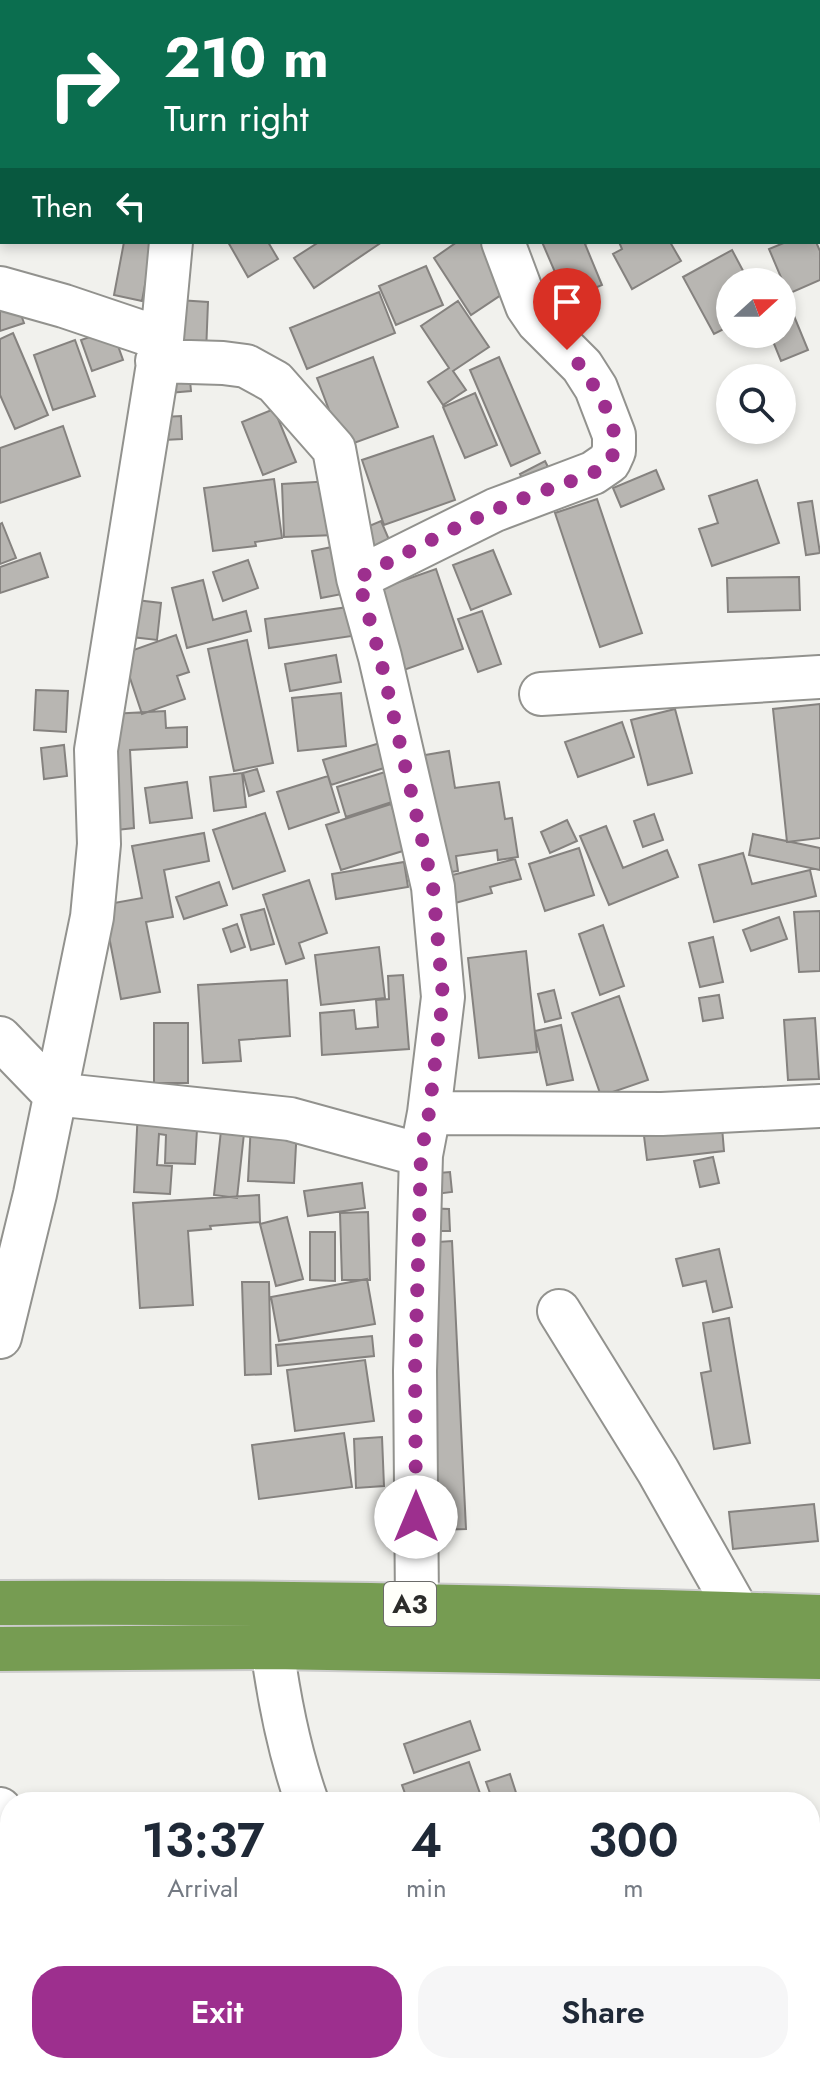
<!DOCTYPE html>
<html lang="en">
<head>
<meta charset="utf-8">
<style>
	:root { --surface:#fff; --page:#f6f6f7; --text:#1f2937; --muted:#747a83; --accent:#9d2f8e }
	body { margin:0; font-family:Jost,sans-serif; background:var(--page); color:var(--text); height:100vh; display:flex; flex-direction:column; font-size:30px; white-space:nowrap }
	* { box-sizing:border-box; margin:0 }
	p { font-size:26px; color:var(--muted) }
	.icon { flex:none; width:44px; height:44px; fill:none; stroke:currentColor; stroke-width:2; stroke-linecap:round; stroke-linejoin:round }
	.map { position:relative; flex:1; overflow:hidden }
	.details { position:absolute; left:0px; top:1792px; width:820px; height:282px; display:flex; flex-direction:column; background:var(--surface); border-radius:32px 32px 0 0; box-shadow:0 4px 12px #0003 }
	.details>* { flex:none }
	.top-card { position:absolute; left:0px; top:0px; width:820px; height:244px; box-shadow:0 4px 12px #0003; background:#0b6e4f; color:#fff; overflow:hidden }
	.needle { width:52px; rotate:69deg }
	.controls { position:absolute; left:716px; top:268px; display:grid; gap:16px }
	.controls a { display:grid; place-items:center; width:80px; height:80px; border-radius:50%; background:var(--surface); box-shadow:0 4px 12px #0003; font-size:40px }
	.pin { position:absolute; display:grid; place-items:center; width:68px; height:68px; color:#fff; margin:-82px -34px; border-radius:50% 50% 50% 0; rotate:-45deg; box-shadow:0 0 8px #0007 }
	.pin .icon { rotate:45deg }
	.me { position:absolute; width:88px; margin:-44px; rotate:0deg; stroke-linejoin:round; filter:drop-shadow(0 0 6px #0008) }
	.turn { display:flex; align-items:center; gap:28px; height:168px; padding:0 32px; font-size:36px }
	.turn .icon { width:104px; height:104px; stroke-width:2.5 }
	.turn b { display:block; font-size:56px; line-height:68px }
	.then { display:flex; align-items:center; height:76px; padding:0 32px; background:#0003; gap:16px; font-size:30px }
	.eta { display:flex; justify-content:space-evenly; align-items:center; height:136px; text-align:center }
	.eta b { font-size:48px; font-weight:600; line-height:56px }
	.primary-button { display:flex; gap:16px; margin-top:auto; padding:16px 32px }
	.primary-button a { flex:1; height:92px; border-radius:32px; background:var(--accent); color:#fff; font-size:32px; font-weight:600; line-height:92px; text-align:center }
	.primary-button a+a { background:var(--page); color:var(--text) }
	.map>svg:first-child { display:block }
	.building { fill:#b8b6b2; stroke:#85827f; stroke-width:2 }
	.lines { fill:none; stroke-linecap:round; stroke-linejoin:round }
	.minor-casing { stroke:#92928e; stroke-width:46 }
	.highway-casing { stroke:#ccc; stroke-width:48 }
	.minor { stroke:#fff; stroke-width:42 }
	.highway { stroke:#769c52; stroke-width:44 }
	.route { stroke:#9d2f8e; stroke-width:14; stroke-dasharray:0 25.2 }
	.labels { text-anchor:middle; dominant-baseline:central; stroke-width:7; stroke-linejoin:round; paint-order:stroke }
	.shield { fill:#fffffa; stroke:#6b6b68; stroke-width:2 }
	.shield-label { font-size:26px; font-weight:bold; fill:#2c2c2a }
</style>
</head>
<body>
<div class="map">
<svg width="820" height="2073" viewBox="0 0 820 2073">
	<rect width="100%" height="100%" fill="#f1f1ed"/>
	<path class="building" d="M143 0H209L212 2H142Z
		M523 0H592L594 2H520Z
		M820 134V192L818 189Z
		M124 242H153L142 301 114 295Z
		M228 242H268L278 259 248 277Z
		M319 242H382L314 288 294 258Z
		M457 242H484L513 287 471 315 434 258Z
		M542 242H590L585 244 602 285 567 300Z
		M619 242H670L681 261 632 289 613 254 622 249Z
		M786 242H816L820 251V280L788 294 769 249Z
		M732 250 749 282H730V326L714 334 683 277Z
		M426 266 443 305 396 325 379 286Z
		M13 292 24 323 0 331V296Z
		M379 292 395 333 307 369 290 328Z
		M787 299 808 350 781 361 770 334H782V301Z
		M178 300 208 302 206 353 175 351Z
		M458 301 489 347 453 371 466 390 443 405 428 382 449 368 421 326Z
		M112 329 123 360 92 371 81 340Z
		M13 333 48 415 15 429 0 395V339Z
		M75 340 95 396 53 410 34 355Z
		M373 357 398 427 343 447 317 378Z
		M499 357 540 453 511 466 470 370Z
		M189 370 191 391 169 393 167 373Z
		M475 393 497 445 465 458 443 407Z
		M274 409 296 462 263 475 242 422Z
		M181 416 182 439 164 440V417Z
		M63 426 80 476 0 503V448Z
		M433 436 455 500 384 525 362 460Z
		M545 461 553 477 527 490 520 474Z
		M656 470 664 489 621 507 613 488Z
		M274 479 282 538 255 542 256 546 213 551 204 488Z
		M757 480 779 543 712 566 699 529 718 523 709 496Z
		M332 481 335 535 284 537 282 484Z
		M597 499 642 633 600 647 555 513Z
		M812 501 820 553 806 555 798 503Z
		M381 521 390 542 365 553 355 532Z
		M2 523 16 558 0 564V524Z
		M332 547 342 594 321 598 312 551Z
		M493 550 511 594 471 610 453 565Z
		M40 553 48 577 0 593V567Z
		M248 560 258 588 223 601 213 572Z
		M436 569 463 649 401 671 373 591Z
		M799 577 800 610 728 612 727 578Z
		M203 580 213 620 246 611 251 631 187 648 172 588Z
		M136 600 161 603 157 640 132 637Z
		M348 607 352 636 269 648 265 619Z
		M482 611 501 664 478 672 458 619Z
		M176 635 189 672 177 676 185 699 142 714 122 654Z
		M247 640 273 763 234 771 208 649Z
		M336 655 341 682 290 691 285 664Z
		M36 690 68 691 66 732 34 730Z
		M341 693 346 746 298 751 292 698Z
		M820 704V838L787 842 773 709Z
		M675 709 692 773 648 785 631 720Z
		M165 711 166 728 187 727V747L130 750 134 828 117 830 111 714Z
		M622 722 634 757 578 777 565 742Z
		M380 743 387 767 331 785 323 760Z
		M64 745 67 776 44 779 41 748Z
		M449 751 455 788 499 782 505 819 512 818 518 857 498 860 497 850 456 856 458 871 431 875 413 757Z
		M257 769 264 791 249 796 243 773Z
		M385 772 395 801 346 817 337 787Z
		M242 773 246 807 214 811 210 777Z
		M328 776 339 812 289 829 277 792Z
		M187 782 192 818 150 823 145 788Z
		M391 804 406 850 341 870 326 825Z
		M265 813 285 871 233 889 213 830Z
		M654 814 663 840 643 847 634 821Z
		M567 820 577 841 550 853 541 832Z
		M606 826 623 868 667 850 678 877 609 905 580 836Z
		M204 833 209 861 164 870 173 917 146 922 160 992 121 999 103 905 142 898 132 846Z
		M753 834 820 848V870L749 855Z
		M579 848 594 895 545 911 529 864Z
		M743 853 752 884 810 870 816 896 714 922 699 865Z
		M515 859 521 879 490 887 492 893 444 906 437 879Z
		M404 862 408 887 336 899 332 874Z
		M309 880 327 933 299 943 304 958 286 964 263 895Z
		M219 882 227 905 184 919 176 897Z
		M264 909 274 944 251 950 241 915Z
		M820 911V971L799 972 794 912Z
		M779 917 787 939 751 951 743 930Z
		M237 924 245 947 231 952 223 929Z
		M603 925 624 986 600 995 579 934Z
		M713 937 723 982 700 987 689 943Z
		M379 947 385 998 321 1005 315 955Z
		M526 951 537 1052 479 1058 468 958Z
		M403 975 409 1049 322 1055 320 1013 354 1010 356 1029 378 1027 376 1000 389 999 388 976Z
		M287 980 290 1036 239 1040 241 1061 203 1063 198 985Z
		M554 990 561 1018 545 1022 538 994Z
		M719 995 723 1018 703 1021 699 998Z
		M619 996 648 1080 601 1096 572 1013Z
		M815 1018 819 1079 788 1080 784 1020Z
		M154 1023H188V1083H154Z
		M561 1025 573 1080 547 1085 535 1031Z
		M138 1109 198 1112 195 1164 165 1163 166 1135 159 1134 157 1165 172 1166 170 1194 134 1192Z
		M223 1112 246 1115 237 1198 214 1195Z
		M251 1123 297 1126 294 1183 248 1181Z
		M722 1127 724 1151 647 1160 644 1136Z
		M713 1157 719 1183 700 1187 694 1161Z
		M450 1172 452 1192 428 1195 426 1174Z
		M362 1183 365 1208 308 1216 304 1191Z
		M259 1195 260 1222 210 1226 211 1229 188 1231 193 1305 140 1308 133 1203Z
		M423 1208 449 1209 450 1231H423Z
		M368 1212 370 1280H342L340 1213Z
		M287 1217 303 1279 276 1286 260 1224Z
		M310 1232H335V1281L310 1280Z
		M452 1241 466 1529 437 1530 423 1243Z
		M719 1249 732 1307 713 1312 706 1281 683 1286 676 1259Z
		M367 1279 375 1324 279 1341 271 1297Z
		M242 1282H269L271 1374 245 1375Z
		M729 1318 750 1443 714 1449 701 1373 711 1371 703 1323Z
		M372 1336 374 1356 278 1366 276 1345Z
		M365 1360 374 1421 295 1431 287 1370Z
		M344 1433 352 1487 259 1499 252 1445Z
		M382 1437 384 1486 356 1488 354 1439Z
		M814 1504 818 1541 733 1549 729 1512Z
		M470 1721 480 1750 414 1773 404 1744Z
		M469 1762 483 1802H408L402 1785Z
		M510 1774 519 1802H493L486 1782Z
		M820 1872V1936L810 1939V1875Z
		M548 2064H567L571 2073H529Z
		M648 2064H665L670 2073H652Z
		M700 2064H724V2065L705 2073Z
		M729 2064H738L743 2073H715Z"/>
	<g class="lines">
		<defs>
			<path id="minor" d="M73 0 74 2
				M305 0 307 2
				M243 2 244 0
				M0 288 64 306 162 339
				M358 578 495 510 593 473 609 462 614 451V435L596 388 582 366 538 322 527 306 503 242
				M541 694 820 677
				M0 1038 54 1094 290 1119 421 1155 429 1113 443 997 433 887 380 657 358 578 334 449 275 382 246 366 223 363 157 361
				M429 1113 662 1114 820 1106
				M559 1311 658 1471 739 1614
				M0 1337 35 1194 92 917 99 844 96 750 162 339 171 242
				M417 1604 415 1371 421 1155
				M272 1647C279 1700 289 1751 307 1802
				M0 1809 10 1839
				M0 2021 10 2018
				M95 2064 99 2073
				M503 2064 510 2073"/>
			<path id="highway" d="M0 1603C274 1601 547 1608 820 1617
				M0 1649 272 1647 820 1657"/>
		</defs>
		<use href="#minor" class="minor-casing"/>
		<use href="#highway" class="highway-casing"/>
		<use href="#minor" class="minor"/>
		<use href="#highway" class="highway"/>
	</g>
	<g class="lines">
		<path class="route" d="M416 1517 415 1371 421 1155 429 1113 443 997 433 887 380 657 358 578C403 555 448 530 495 510 517 500 541 492 563 484 579 478 602 473 611 458 628 431 586 370 567 350"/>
	</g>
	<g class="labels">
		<rect class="shield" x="384" y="1582" width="52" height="44" rx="6"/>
		<g class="shield-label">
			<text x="410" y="1604">A3</text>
		</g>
	</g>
</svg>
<div class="controls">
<a><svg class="needle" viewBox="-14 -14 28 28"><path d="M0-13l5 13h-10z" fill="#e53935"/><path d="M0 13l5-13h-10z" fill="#747a83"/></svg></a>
<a><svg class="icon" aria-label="search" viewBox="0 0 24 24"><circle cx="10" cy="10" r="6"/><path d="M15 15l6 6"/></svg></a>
</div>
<div class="pin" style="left:567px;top:350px;background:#d93025"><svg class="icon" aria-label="arrive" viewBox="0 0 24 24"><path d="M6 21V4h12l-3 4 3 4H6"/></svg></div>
<svg class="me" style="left:416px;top:1517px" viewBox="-20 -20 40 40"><circle r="19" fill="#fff"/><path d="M0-13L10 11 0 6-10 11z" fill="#9d2f8e"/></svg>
<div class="top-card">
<div class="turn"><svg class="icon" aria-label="right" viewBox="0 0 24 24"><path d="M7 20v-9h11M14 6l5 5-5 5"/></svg><div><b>210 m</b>Turn right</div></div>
<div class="then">Then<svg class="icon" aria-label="left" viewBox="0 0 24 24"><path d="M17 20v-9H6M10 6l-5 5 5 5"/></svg></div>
</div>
<section class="details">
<div class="eta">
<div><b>13:37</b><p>Arrival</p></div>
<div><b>4</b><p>min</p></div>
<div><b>300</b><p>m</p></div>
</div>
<div class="primary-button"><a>Exit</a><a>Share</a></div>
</section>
</div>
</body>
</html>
